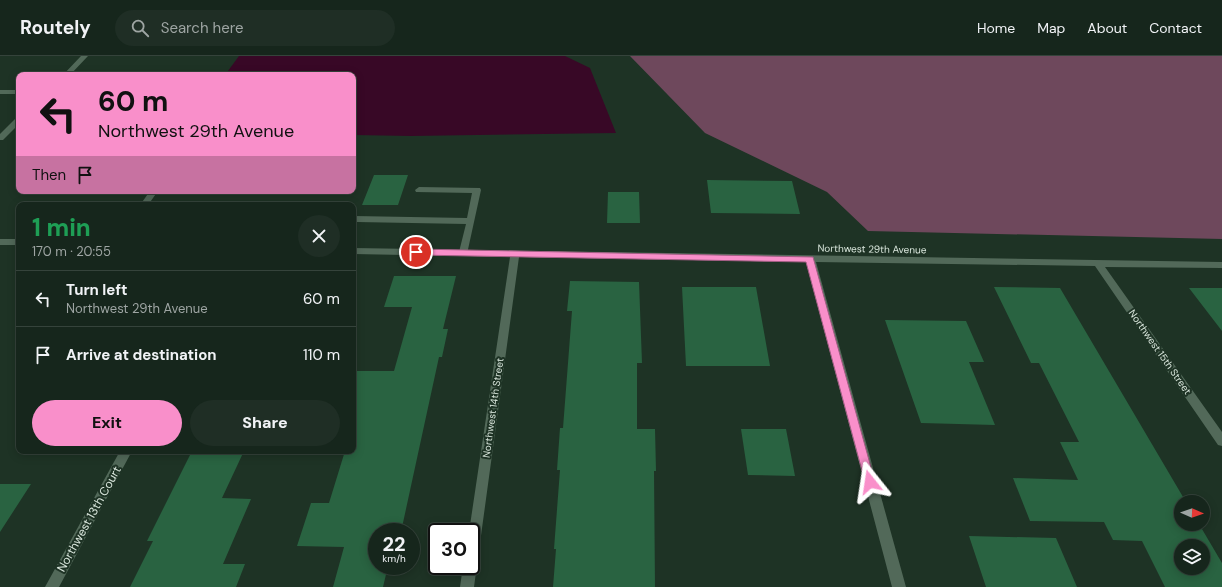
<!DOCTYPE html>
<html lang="en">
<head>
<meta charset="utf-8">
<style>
	:root { --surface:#16261c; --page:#1f2e25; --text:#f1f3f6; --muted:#9ea5a3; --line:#35433b; --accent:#f98fca }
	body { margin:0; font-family:"DM Sans",sans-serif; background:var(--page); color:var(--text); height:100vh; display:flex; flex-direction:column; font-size:15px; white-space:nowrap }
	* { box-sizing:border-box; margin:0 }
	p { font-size:13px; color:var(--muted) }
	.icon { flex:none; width:22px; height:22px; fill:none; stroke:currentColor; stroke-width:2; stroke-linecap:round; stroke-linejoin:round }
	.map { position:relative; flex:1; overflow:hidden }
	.sheet { position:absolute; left:16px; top:146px; width:340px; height:252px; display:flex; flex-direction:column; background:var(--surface); border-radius:8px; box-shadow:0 2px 10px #0003,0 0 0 1px var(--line) }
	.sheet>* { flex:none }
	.hud { position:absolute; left:16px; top:16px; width:340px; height:122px; border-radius:8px; box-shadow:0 2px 10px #0003,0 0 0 1px var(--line); background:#f98fca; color:#111; overflow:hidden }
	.needle { width:26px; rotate:92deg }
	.buttons { position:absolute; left:1174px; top:439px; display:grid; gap:8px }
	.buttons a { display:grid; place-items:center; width:36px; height:36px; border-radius:50%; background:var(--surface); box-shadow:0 2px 10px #0003,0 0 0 1px var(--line); font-size:20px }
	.speed { position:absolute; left:368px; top:467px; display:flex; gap:8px; font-size:20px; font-weight:700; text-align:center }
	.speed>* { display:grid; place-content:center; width:52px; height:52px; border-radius:50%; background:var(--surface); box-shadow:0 2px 10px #0003,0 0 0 1px var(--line); line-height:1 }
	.speed small { font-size:10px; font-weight:400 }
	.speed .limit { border:2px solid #111; border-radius:6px; background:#fff; color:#111 }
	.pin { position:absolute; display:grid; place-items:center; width:34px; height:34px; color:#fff; margin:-17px; border:2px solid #fff; border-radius:50%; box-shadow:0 1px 4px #0007 }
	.me { position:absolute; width:44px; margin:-22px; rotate:345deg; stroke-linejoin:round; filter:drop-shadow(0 0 3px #0008) }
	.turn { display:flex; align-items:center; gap:14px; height:84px; padding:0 16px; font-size:18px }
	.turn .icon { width:52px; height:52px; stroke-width:2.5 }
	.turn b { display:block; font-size:28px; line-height:34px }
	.then { display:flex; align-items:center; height:38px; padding:0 16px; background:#0003; gap:8px; font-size:15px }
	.round { display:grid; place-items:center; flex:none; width:42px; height:42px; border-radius:21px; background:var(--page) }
	.headline { display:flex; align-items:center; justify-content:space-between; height:68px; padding:0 16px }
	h1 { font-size:24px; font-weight:800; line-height:30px; color:#1e9e55 }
	.action { display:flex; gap:8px; margin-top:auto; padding:8px 16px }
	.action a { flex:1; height:46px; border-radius:24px; background:var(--accent); color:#111; font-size:16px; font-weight:800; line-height:46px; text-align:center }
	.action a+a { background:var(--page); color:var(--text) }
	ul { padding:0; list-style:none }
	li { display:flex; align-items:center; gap:12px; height:56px; padding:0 16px; border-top:1px solid var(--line) }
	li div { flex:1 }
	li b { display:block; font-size:15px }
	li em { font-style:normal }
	header { display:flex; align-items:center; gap:24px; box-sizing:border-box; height:56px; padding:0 20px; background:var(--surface); border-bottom:1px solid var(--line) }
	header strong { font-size:19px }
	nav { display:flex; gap:22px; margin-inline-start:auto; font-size:14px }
	.search { width:280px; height:36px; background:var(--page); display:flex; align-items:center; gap:10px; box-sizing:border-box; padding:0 14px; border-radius:22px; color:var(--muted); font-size:15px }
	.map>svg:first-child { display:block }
	.green { fill:#6e485c }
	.water { fill:#380826 }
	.building { fill:#296341; fill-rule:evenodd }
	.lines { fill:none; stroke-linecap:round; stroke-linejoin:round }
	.lane { fill:#526959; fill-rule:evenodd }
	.street { fill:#526959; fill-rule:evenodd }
	.route { fill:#f98fca; stroke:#a25d83 }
	.labels { text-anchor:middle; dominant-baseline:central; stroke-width:4; stroke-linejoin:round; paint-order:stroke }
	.street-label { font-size:10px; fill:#d9e6dc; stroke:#1e3325 }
	.near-street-label { font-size:12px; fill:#d9e6dc; stroke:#1e3325 }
</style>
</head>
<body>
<header>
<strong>Routely</strong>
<div class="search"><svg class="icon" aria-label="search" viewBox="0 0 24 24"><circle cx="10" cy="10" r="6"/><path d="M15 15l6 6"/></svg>Search here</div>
<nav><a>Home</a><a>Map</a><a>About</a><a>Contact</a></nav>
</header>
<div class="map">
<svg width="1222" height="531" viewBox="0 0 1222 531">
	<rect width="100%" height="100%" fill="#1e3325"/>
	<path class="green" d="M630 0H1222V183L868 175 827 136 705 77Z"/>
	<path class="water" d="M239 0H565L590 12 616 77 411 80 353 79V19H225Z"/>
	<path class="building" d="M374 119H408L398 149H362Z
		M707 124 792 125 800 158 711 157Z
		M608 136H639L640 167H607Z
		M394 220H456L443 273H448L442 301H439L401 476H377V510H388L383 531H333L344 491 297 490 311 447H329L345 395H353V315H394L412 251H384Z
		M570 225 639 226 642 307H637V373H655L656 415H654L655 531H553L556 493H554L560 414H557L560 372H563L572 255H567Z
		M682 231H756L770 310H686Z
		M994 231 1060 232 1186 446H1181V468H1199L1222 507V531H1165L1142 485 1113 484 1104 466 1030 465 1013 422 1078 424 1060 386H1079L1039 307H1031ZM1181 490H1203V512H1181Z
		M1189 232H1222V275Z
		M885 264 966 265 984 306H969L995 369 921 367Z
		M741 373H786L795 420 748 419Z
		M192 395H244L222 442 251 443 223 508H245L236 531H130L153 485H147Z
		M0 428H31L0 476Z
		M969 480 1056 482 1077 531H986Z"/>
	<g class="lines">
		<path class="lane" d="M419 131 480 132 481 134 467 198 464 199 459 196 466 168 357 166 353 168 354 160 467 162 472 137 416 136 415 134Z
			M150 135H158L148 149H140Z"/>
		<path class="street" d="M81 0H88L70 19H63Z
			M0 34H19V38H0Z
			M16 62H19V68L3 84H0V78Z
			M0 183H19V189H0Z
			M353 192 1222 206V212L1105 211 1222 376V390L1218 389 1095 210 816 206 906 531H892L806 206 519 201 474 531H460L463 510H471V476H469L510 201 353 198Z
			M120 395H132L59 531H45Z"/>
	</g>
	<path class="route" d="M416 193 813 201 875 426 874 429 870 431 866 429 865 426 806 206 416 199 412 196Z"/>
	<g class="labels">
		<g class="street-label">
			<text transform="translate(872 193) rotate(1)">Northwest 29th Avenue</text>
			<text transform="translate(1160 296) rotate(55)">Northwest 15th Street</text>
			<text transform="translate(493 352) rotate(-82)">Northwest 14th Street</text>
		</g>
		<g class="near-street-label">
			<text transform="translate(89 463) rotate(-61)">Northwest 13th Court</text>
		</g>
	</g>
</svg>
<div class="buttons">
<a><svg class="needle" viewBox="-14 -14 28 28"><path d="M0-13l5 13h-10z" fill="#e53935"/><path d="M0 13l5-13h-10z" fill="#9ea5a3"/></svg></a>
<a><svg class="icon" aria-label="layers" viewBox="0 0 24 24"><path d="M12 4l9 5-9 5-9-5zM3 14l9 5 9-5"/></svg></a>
</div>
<div class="speed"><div>22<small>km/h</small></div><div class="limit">30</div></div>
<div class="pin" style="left:416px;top:196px;background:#d93025"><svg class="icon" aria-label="arrive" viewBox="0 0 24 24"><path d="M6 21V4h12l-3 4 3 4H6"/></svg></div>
<svg class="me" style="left:870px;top:426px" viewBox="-20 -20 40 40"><path d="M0-17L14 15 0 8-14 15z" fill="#f98fca" stroke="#fff" stroke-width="4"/></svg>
<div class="hud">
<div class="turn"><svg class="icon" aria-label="left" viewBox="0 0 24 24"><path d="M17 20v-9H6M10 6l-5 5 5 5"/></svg><div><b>60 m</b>Northwest 29th Avenue</div></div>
<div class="then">Then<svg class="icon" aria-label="arrive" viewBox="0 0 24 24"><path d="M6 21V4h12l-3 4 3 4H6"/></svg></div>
</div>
<section class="sheet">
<div class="headline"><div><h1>1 min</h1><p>170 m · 20:55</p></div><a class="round"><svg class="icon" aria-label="close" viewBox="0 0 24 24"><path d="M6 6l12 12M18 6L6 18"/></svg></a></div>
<ul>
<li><svg class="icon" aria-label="left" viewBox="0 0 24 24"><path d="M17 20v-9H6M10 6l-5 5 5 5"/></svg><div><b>Turn left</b><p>Northwest 29th Avenue</p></div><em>60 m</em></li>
<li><svg class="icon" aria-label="arrive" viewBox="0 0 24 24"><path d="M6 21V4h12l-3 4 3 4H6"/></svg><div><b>Arrive at destination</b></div><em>110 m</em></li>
</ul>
<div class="action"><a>Exit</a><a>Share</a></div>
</section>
</div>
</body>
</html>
